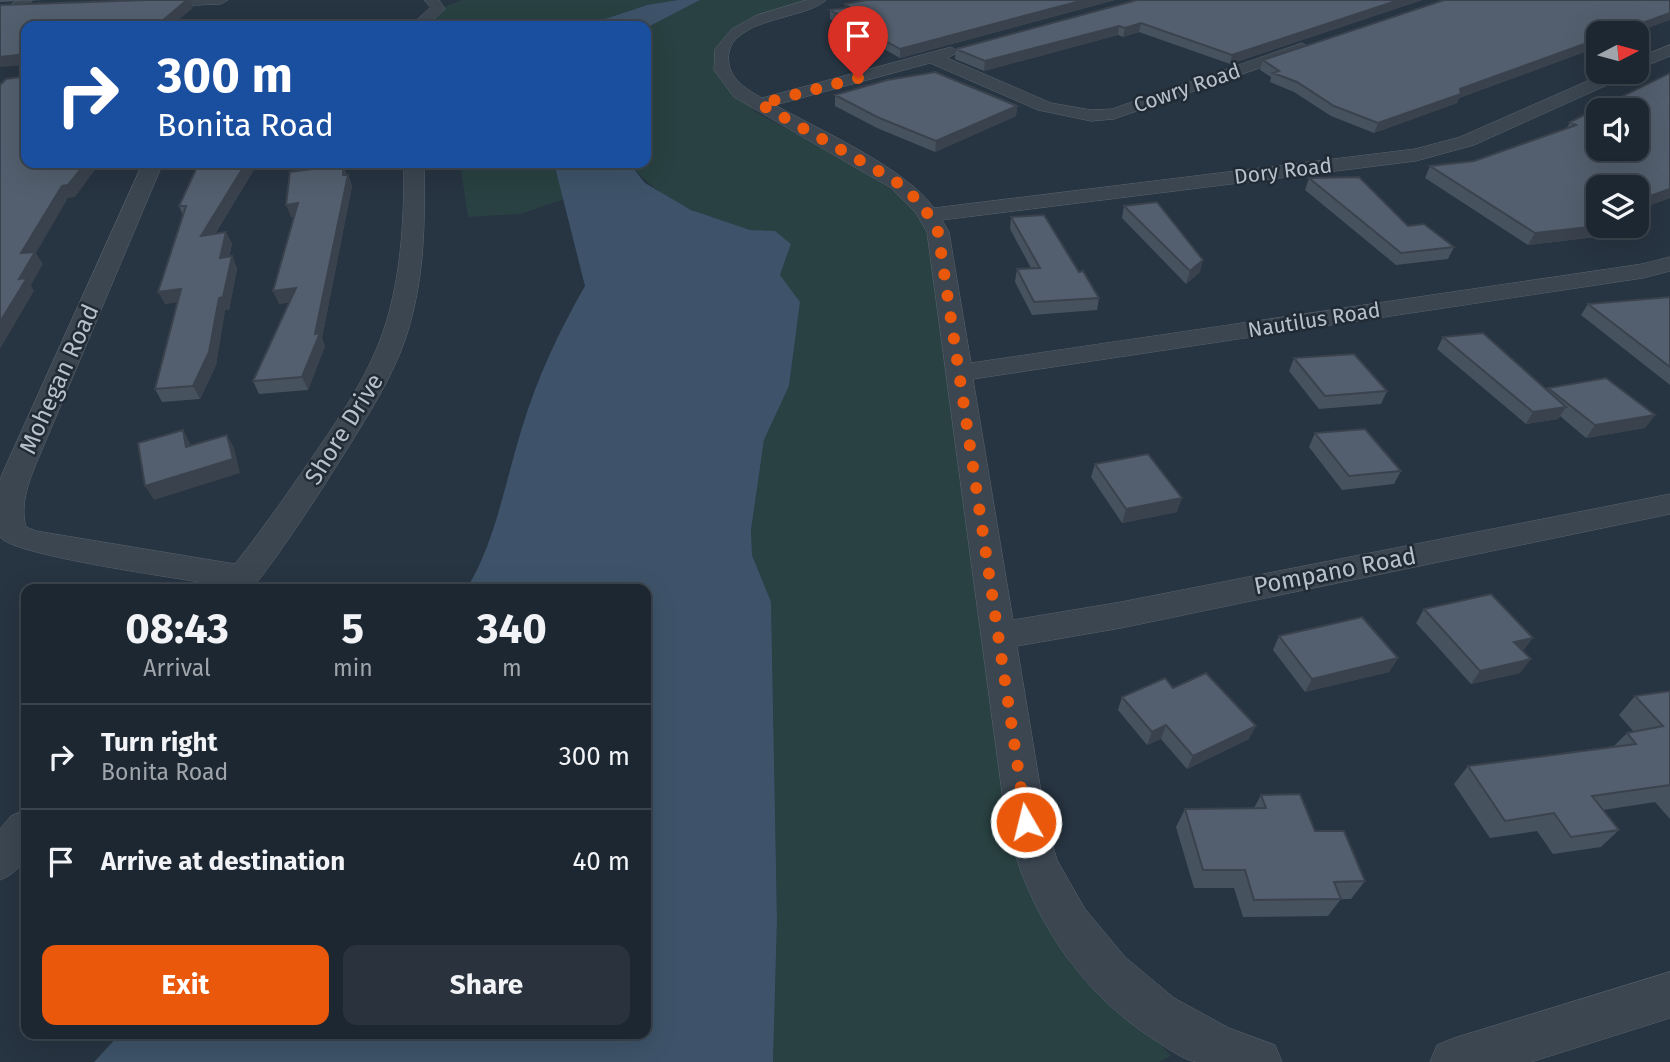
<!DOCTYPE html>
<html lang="en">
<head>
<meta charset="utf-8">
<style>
	:root { --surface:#1d2731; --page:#2a333d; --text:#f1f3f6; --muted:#a0a5ab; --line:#3b444d; --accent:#ea580c }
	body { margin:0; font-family:"Fira Sans",sans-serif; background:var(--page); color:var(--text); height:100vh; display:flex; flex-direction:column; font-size:26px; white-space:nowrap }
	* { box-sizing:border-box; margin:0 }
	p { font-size:23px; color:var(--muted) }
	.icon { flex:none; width:38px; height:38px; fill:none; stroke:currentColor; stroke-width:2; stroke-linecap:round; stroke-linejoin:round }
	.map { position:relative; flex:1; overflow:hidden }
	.panel { position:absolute; left:21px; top:584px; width:630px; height:455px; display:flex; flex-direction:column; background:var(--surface); border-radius:14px; box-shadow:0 7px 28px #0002,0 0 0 2px var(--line) }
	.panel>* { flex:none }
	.guide { position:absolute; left:21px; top:21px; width:630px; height:147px; border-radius:14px; box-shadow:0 7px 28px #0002,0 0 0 2px var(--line); background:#1a4fa0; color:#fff; overflow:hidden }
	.needle { width:46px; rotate:84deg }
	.buttons { position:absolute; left:1586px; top:21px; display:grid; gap:14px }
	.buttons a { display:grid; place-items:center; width:63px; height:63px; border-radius:14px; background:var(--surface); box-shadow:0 7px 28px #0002,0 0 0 2px var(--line); font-size:35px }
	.pin { position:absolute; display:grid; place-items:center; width:60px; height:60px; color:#fff; margin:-72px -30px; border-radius:50% 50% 50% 0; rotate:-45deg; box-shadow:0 0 7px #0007 }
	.pin .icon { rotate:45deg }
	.me { position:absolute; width:77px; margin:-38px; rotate:352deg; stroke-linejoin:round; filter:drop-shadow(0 0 5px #0008) }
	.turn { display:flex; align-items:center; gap:24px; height:147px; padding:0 21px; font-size:32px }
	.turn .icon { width:91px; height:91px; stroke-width:2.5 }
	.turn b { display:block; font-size:49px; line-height:60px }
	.eta { display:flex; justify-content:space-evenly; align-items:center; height:119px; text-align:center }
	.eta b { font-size:42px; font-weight:700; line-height:49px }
	.cta { display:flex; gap:14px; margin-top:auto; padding:14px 21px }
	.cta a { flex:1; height:80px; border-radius:14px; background:var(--accent); color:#fff; font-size:28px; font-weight:700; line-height:80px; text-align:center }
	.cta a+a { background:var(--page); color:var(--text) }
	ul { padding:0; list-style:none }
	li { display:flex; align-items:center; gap:21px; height:105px; padding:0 21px; border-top:2px solid var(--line) }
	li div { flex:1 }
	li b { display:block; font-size:26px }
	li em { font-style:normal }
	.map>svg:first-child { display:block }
	.green { fill:#294142 }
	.water { fill:#3e5369 }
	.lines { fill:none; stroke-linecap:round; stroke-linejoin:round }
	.minor-casing { stroke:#59646e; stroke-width:1 }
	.minor { fill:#3b4651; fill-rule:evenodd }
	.wall { fill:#47525f }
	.shaded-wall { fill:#3a424d }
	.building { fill:#535f6e; stroke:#3a424d; stroke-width:2; fill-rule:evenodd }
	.route { stroke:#ea580c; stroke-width:12; stroke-dasharray:0 21.6 }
	.labels { text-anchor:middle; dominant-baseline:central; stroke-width:5; stroke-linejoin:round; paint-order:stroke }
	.far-street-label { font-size:21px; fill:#b8c1cb; stroke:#202b36 }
	.street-label { font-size:24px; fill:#b8c1cb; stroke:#202b36 }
</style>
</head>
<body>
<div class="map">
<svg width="1670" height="1062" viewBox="0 0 1670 1062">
	<rect width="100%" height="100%" fill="#273441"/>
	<path class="green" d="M462 0H678L647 5 584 26H427L436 10Z
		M700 0H812L773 13 714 56 755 112 836 154 924 211 1040 900 1171 1056 1159 1062H773L777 919 771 602 752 555 751 530 764 440 789 386 800 302 780 276 791 244C768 225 771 235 747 229 701 216 659 200 629 163H646V28Z
		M460 163H554L564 199 521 214 468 217Z"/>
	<path class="water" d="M678 0H700L646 28 584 26 647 5Z
		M554 163H629L645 183 691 210 750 230 775 231 791 244 780 275 800 302 789 386 764 440 751 530 752 555 771 602 777 919 773 1062H94L120 1034H646V590H466C496 541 505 482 522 428 537 378 559 331 585 286Z"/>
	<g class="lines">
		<defs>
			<path id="minor" d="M17 0H33L21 10H11L9 7Z
				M143 0H228L221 4 148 7 143 6Z
				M425 0H439L445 9 426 26H410L430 8Z
				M807 0H826C805 21 721 17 729 64 732 81 748 90 762 98L951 47 959 52 947 58 1051 103 1091 110 1112 109 1296 45 1302 43 1310 48 1308 51 1114 119 1091 121 1038 110 930 63 775 105C821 131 904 167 934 208L1415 149 1460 137 1608 72H1629L1627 76 1474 145 1416 161 942 220 949 232 971 363 1642 264 1670 257V271L1643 278 973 379 1013 620 1121 602 1670 494V514L1121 628 1017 646 1046 822 1057 860 1085 909 1125 957 1174 998 1229 1028 1275 1045 1282 1062C1255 1062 1224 1062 1197 1062 1183 1060 1167 1048 1155 1040 1077 991 1027 911 1006 822L927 232 916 213 891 188 734 97 714 70 715 49 732 29 757 15Z
				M1670 45V56L1636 70V59Z
				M143 163H163L36 464C28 484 20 506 26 527L36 531 235 564C266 525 294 484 322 443 349 403 375 363 388 316 402 266 404 214 404 163H424C425 214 425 266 412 316 400 367 371 410 344 454 315 500 285 547 251 590H215L218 585C185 579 13 556 0 537V480L3 472Z
				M26 810C27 842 34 866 0 880V829L11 816Z
				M1670 972V1018L1531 1062H1430L1437 1045 1454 1038Z"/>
		</defs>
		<use href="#minor" class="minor-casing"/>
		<use href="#minor" class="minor"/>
	</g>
	<path class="wall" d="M0 0H45L0 2Z
		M866 0H1115L900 58 830 19V10L845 7V4Z
		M1137 0H1422L1230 64 1139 32 1123 37 1118 35 984 71 955 59 956 49Z
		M1598 33V47L1459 98 1457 103 1374 133 1331 116 1294 92 1270 82 1271 77 1260 70 1263 60Z
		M1670 73V198L1636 210V187L1598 226H1626L1621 234 1528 245 1425 178 1430 166 1474 161 1567 128 1570 122Z
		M835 95 1017 106 1016 116 935 152 877 128 835 106Z
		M258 163 215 234 226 232 232 244 229 257 232 256 237 269 229 310H225L216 365 200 399 162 402 155 389 177 302 165 304 183 215 179 206Z
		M347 175H348L352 186 322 338 325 346 308 390 259 394 253 381 289 302 279 304 295 217H291Z
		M1309 178 1454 247 1448 259 1396 265 1305 190Z
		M1124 206 1200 272 1186 284 1122 218Z
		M1011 217 1079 272 1099 298 1097 310 1032 315 1015 282 1017 269 1031 268 1010 229Z
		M1670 297V385L1581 315 1588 304Z
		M1443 337 1547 390 1548 388 1655 415 1645 428 1586 438 1560 416 1558 419 1526 424 1437 349Z
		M1294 358 1387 391 1381 404 1319 409 1289 371Z
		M1315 433 1401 471 1394 484 1342 490 1309 447Z
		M1095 464 1177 512 1122 523 1091 477Z
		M1424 609 1523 651 1520 673 1471 684 1416 623Z
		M1279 636 1398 658 1389 672 1305 692 1273 650Z
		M1173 688 1249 739 1187 769 1161 739 1147 745 1118 710 1122 697Z
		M1670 691V819L1655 802 1603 810 1619 830 1601 847 1553 854 1537 831 1490 838 1454 784 1468 766 1614 746 1627 733 1634 732 1619 715 1635 696Z
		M1261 795 1315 831 1365 881 1351 899H1341L1328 916 1243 917 1234 888H1194L1176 827 1185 809 1254 808Z"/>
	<path class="shaded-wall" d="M187 0H190L193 8 171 26H156Z
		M1084 0H1115L900 58V49Z
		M1399 0H1422L1230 64 1232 55Z
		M1670 13V20L1635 33H1615Z
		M1141 23 1139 32 1123 37 1125 28Z
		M1119 26 1118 35 984 71 985 61Z
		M1598 39V47L1459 98 1457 103 1374 133 1378 123 1460 89Z
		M26 54V65L0 67V57Z
		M1017 106 1016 116 935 152 936 141Z
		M86 163H95L97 167 75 197 68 198 36 253 43 264 31 285 34 291 0 349V322L19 279 21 253 62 186Z
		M246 163H258L206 248 201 236Z
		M343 165 352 186 322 338 325 346 308 390 302 377 315 334 343 175Z
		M1670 189V198L1636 210V201Z
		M298 203 303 215 291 217 286 205Z
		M1598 226H1626L1621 234 1528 245 1535 233Z
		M226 232 232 244 225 270 220 258Z
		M232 256 237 269 229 310H225L216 365 200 399 193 386Z
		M1203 260 1200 272 1186 284 1190 271Z
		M296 288 301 301 279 304 273 291Z
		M181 289 187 301 165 304 158 292Z
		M1566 407 1558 419 1526 424 1533 412Z
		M1655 415 1645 428 1586 438 1595 425Z
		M183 430 190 443 194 460 186 447Z
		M227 435 234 448 240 473 154 500 145 486Z
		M1182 498 1177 512 1122 523 1126 509Z
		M1533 638 1523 651 1514 642Z
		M1398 658 1389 672 1305 692 1312 679Z
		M1531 659 1520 673 1471 684 1480 671Z
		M1166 725 1161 739 1147 745 1152 732Z
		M1256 726 1249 739 1187 769 1193 756Z"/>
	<path class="building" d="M146 0H187L156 26H26V54L0 57V5Z
		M866 0H1084L900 49 830 10 849 7 845 4Z
		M1137 0H1399L1232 55 1141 23 1125 28 1119 26 985 61 956 49Z
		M1444 0H1670V13L1615 33H1598V39L1460 89 1461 94 1378 123 1334 106 1297 82 1273 73 1279 71 1263 60Z
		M26 59V163H86L68 185 62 186 21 253 35 252 19 279 27 278 0 322V85L6 79 22 77 21 64Z
		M935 72 1017 106 936 141 877 117 835 95 887 80Z
		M1670 73V189L1636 201V187H1598V226L1535 233 1430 166 1474 161 1576 125 1570 122ZM1598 110H1636V149H1598Z
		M199 163H246L201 236 226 232 220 258 232 256 223 297 219 298 209 352 193 386 155 389 181 289 158 292 186 206H179Z
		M343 165V175H348L315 334 320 333 302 377 253 381 296 288 273 291 298 203 286 205 290 172Z
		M1359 177 1408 226 1424 224 1454 247 1401 253 1309 178Z
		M1157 202 1203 260 1190 271 1124 206Z
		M1044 215 1079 272 1083 271 1099 298 1034 302 1017 269 1040 268 1011 217Z
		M1670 297V367L1588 304Z
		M1483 333 1566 407 1533 412 1443 337Z
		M1354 354 1387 391 1325 396 1294 358Z
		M1606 378 1655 415 1595 425 1548 388Z
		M1365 429 1401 471 1349 476 1315 433Z
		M183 430 186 447 227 435 233 459 145 486 138 443Z
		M1148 454 1182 498 1126 509 1095 464Z
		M1491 594 1533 638 1514 642 1531 659 1480 671 1424 609Z
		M1362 617 1398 658 1312 679 1279 636Z
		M1206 673 1256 726 1193 756 1166 725 1152 732 1122 697 1165 678 1173 688Z
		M1670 691V785L1592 796 1619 830 1571 837 1554 813 1505 821 1468 766 1636 744 1627 733 1663 726 1635 696Z
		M1300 794 1315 831H1344L1365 881 1334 882 1341 899 1254 900 1245 870H1203L1185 809 1266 808 1261 795Z"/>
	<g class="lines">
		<path class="route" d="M858 78 760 104 891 178C912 193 927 208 938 232L1026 822"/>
	</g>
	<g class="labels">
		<g class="far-street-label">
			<text transform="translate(1187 88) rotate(-19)">Cowry Road</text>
			<text transform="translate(1283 171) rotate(-7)">Dory Road</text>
			<text transform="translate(1314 320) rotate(-9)">Nautilus Road</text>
		</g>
		<g class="street-label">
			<text transform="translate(59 379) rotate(-66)">Mohegan Road</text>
			<text transform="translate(344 429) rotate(-58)">Shore Drive</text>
			<text transform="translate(1335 571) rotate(-11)">Pompano Road</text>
		</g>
	</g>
</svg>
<div class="buttons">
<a><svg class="needle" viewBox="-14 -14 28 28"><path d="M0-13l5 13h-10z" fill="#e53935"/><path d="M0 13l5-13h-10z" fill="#a0a5ab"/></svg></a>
<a><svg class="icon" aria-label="sound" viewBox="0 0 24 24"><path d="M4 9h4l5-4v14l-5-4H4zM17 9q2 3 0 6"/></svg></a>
<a><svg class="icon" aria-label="layers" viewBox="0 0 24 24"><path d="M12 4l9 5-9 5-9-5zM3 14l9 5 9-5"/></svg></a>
</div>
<div class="pin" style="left:858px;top:78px;background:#d93025"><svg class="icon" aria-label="arrive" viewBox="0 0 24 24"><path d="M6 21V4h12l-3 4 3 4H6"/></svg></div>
<svg class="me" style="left:1026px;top:822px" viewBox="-20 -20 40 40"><circle r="17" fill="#ea580c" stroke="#fff" stroke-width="3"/><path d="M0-11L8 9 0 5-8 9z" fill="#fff"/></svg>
<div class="guide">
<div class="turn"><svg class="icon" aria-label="right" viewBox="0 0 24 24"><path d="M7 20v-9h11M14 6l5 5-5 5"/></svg><div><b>300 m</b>Bonita Road</div></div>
</div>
<section class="panel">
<div class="eta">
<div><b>08:43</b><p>Arrival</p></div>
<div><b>5</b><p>min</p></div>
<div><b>340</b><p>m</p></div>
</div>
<ul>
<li><svg class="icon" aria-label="right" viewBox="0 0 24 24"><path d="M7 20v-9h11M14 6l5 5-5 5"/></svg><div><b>Turn right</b><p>Bonita Road</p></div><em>300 m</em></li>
<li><svg class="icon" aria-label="arrive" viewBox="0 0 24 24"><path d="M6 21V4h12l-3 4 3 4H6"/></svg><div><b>Arrive at destination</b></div><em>40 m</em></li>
</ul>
<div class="cta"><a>Exit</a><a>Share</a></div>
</section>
</div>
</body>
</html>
